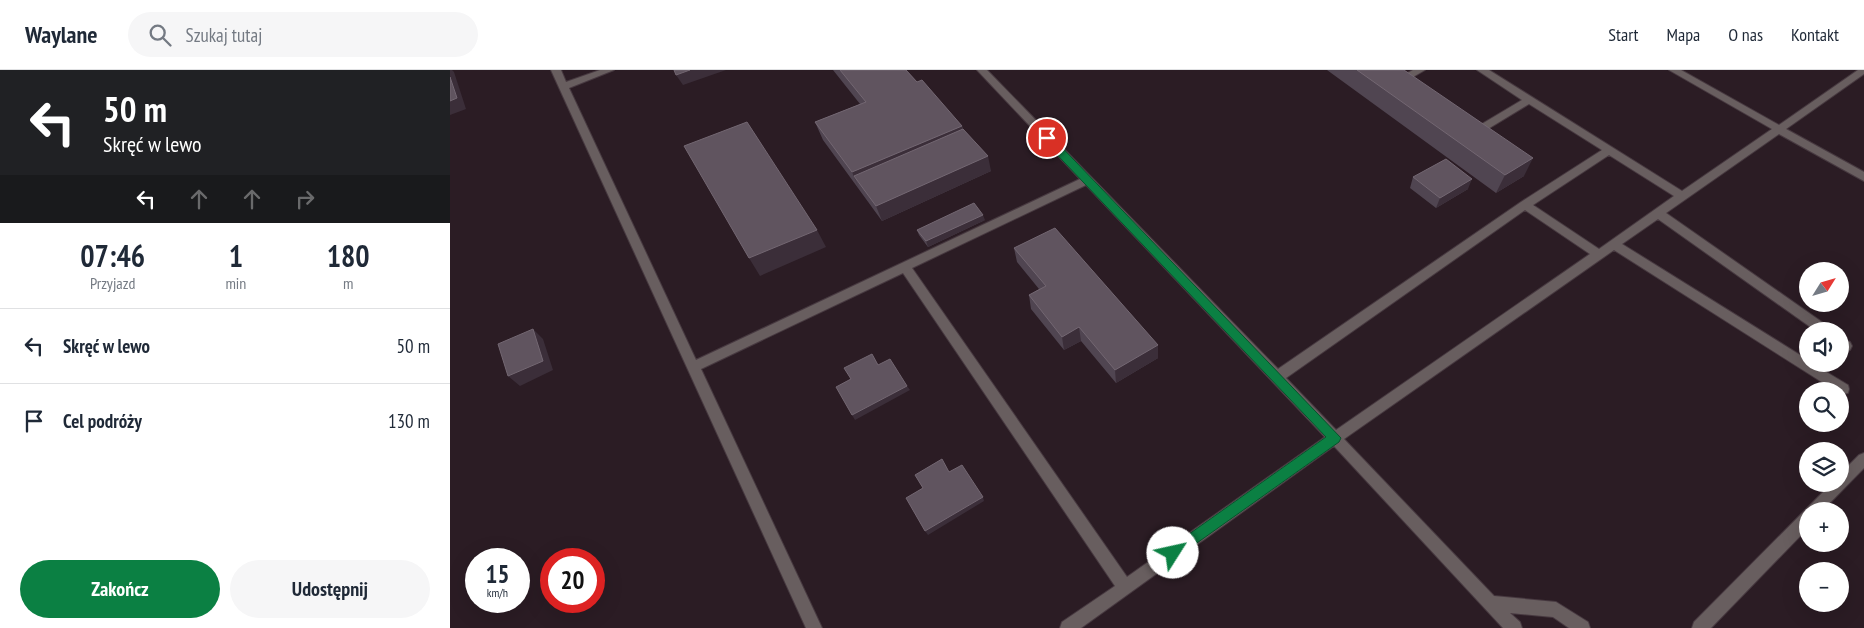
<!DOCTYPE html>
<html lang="pl">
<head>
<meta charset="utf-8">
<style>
	:root { --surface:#fff; --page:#f6f6f7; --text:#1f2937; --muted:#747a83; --line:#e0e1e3; --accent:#0b8043 }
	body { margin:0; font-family:"PT Sans Narrow",sans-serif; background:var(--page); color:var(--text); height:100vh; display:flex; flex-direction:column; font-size:19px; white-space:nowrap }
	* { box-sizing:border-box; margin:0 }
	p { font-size:16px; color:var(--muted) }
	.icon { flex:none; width:28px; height:28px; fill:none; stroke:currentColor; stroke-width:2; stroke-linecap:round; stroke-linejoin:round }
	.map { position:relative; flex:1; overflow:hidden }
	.side { display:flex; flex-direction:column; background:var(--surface); width:450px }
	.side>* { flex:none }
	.guide { background:#202124; color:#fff; overflow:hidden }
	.needle { width:32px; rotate:53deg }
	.buttons { position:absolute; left:1349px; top:192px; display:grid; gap:10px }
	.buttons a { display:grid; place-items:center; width:50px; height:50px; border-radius:50%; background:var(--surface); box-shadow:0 5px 20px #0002; font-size:25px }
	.speed { position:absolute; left:15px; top:478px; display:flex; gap:10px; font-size:25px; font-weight:700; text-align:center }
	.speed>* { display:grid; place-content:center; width:65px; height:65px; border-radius:50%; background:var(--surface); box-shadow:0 5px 20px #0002; line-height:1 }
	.speed small { font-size:12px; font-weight:400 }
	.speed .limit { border:8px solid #d22; background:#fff; color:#111 }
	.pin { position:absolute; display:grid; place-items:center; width:42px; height:42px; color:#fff; margin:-21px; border:2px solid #fff; border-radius:50%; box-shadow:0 1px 5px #0007 }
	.me { position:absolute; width:55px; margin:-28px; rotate:55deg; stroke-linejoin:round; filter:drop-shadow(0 0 4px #0008) }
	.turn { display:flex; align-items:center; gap:18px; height:105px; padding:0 20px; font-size:22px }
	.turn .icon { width:65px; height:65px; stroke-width:2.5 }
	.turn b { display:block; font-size:35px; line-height:42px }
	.lanes { display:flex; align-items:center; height:48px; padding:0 20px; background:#0003; justify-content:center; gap:25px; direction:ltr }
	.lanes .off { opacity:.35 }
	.eta { display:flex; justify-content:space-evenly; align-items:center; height:85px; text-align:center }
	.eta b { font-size:30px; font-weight:700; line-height:35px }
	.cta { display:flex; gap:10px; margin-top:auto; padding:10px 20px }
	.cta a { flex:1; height:58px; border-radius:30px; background:var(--accent); color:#fff; font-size:20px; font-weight:700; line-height:58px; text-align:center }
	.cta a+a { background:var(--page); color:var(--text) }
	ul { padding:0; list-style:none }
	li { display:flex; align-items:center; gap:15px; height:75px; padding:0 20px; border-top:1px solid var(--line) }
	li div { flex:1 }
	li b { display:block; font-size:19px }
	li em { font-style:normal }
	header { display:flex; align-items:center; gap:30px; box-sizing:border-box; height:70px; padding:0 25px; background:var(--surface); border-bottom:1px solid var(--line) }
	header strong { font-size:24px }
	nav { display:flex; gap:28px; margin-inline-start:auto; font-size:18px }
	.search { width:350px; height:45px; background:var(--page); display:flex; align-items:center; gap:12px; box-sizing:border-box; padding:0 18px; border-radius:28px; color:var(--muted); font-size:19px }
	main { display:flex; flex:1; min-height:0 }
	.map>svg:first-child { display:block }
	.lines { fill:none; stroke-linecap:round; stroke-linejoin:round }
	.service-casing { stroke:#473940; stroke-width:2 }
	.service { fill:#685e5f; fill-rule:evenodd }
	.wall { fill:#504551 }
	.shaded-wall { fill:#3b2e39 }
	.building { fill:#60545f; stroke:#736772 }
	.route { fill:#0b8043; stroke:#07532c }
</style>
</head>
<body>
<header>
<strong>Waylane</strong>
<div class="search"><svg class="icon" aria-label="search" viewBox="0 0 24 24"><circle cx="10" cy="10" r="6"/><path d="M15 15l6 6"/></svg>Szukaj tutaj</div>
<nav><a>Start</a><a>Mapa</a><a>O nas</a><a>Kontakt</a></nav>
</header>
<main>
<section class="side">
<div class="guide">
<div class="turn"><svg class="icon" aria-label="left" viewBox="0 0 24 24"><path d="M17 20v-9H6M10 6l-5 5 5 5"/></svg><div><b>50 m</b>Skręć w lewo</div></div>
<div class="lanes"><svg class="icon" aria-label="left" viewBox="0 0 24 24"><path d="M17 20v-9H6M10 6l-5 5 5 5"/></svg><svg class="icon off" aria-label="ahead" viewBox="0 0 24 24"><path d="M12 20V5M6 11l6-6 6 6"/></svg><svg class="icon off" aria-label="ahead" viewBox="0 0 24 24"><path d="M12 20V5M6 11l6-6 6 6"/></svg><svg class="icon off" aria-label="right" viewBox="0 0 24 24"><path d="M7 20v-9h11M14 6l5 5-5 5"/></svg></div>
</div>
<div class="eta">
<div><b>07:46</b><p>Przyjazd</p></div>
<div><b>1</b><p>min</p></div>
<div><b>180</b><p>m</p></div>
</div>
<ul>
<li><svg class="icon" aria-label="left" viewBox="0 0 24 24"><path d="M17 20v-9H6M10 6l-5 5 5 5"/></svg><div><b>Skręć w lewo</b></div><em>50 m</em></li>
<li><svg class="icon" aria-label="arrive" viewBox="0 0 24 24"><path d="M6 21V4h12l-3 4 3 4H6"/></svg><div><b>Cel podróży</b></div><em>130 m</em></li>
</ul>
<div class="cta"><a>Zakończ</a><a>Udostępnij</a></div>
</section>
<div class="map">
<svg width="1414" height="558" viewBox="0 0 1414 558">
	<rect width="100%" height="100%" fill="#2b1c24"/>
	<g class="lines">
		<defs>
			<path id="service" d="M101 0H111L116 12 150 0H164L119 18 246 290 630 109 527 0H537L828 299 1071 132 1152 80 1079 34 1028 65H1020V61L1072 30 1027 0H1039L1232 121 1322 59 1219 0H1231L1329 55 1408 0H1414V4L1336 59 1414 102V111L1329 64 1216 143 1379 257 1381 261H1366L1208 149 1172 174 1358 290V294H1363L1398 315 1399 319 1398 323 1393 324 1390 321H1386L1164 180 894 369 1044 526 1106 532 1138 552 1140 558H1119L1103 547 1060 543 1070 552 1072 558H1053L884 376 631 558H610L612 552 665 516 453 203 251 299 372 558H356ZM1159 85 1224 126 1149 179 1083 135ZM636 115 875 367 677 507 462 198ZM1075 140 1140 184 886 360 836 308Z
				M963 0H975L951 14H945V10Z
				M1390 267 1400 272 1402 276 1400 280 1396 281 1390 279Z
				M1414 383V398L1372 441H1358V458L1261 558H1242L1244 552 1381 414H1390V404L1409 385Z"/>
		</defs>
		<use href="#service" class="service-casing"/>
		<use href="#service" class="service"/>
	</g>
	<path class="wall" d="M383 0H456L467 12 512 56 513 59 541 101 432 151 373 70 365 52 410 34Z
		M877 0H954L1074 106 1046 123Z
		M963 107 1018 119 986 138 960 118Z
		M535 150 478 177 469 165 467 160Z
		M564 178 708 288 666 313 631 271 614 280 581 239 579 225 589 219 567 192Z"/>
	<path class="shaded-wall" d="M0 0H2L4 2 16 39 0 45Z
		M240 0H276L233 15 226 5Z
		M512 56 517 74 404 106 410 121 402 102Z
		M538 86 541 101 432 151 426 136Z
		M1083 88 1074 106 1046 123 1055 105Z
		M1022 109 1018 119 986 138 990 128Z
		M533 145 535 150 478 177 476 171Z
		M367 160 376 177 310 206 299 188Z
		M629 257 631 271 614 280 612 267Z
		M83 259 93 269 103 300 70 316 58 306Z
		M708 275V288L666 313 665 300Z
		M457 316 460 320 405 350 402 345Z
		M533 427 534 431 478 465 475 461Z"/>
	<path class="building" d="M224 0H240L226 5Z
		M390 0H456L467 12 472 10 512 56 402 102 365 52 416 32Z
		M907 0H954L1083 88 1055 105Z
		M0 7 7 28 0 31Z
		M297 52 367 160 299 188 234 76Z
		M513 59 538 86 426 136 404 106Z
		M996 89 1022 109 990 128 963 107Z
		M524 133 533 145 476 171 467 160Z
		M605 158 708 275 665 300 629 257 612 267 579 225 596 216 564 178Z
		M83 259 93 291 58 306 48 274Z
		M422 284 428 295 440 289 457 316 402 345 386 317 401 309 394 298Z
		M492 389 499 402 512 395 533 427 475 461 456 428 473 418 465 405Z"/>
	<path class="route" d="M597 65 601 66 891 368 889 372 723 490 718 488 716 483 718 479 876 367 594 71 593 68Z"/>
</svg>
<div class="buttons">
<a><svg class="needle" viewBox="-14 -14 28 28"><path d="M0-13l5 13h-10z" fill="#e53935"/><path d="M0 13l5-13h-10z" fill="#747a83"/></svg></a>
<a><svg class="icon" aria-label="sound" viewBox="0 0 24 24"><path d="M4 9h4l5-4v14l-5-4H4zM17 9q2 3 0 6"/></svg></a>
<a><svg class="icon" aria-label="search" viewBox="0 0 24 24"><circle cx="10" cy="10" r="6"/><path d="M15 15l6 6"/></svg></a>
<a><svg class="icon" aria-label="layers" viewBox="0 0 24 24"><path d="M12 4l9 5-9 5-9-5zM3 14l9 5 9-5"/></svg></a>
<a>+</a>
<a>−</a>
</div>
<div class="speed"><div>15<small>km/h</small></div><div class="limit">20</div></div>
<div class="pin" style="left:597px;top:68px;background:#d93025"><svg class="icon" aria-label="arrive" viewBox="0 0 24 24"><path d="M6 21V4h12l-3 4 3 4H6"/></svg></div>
<svg class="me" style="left:723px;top:483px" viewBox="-20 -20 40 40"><circle r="19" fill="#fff"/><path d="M0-13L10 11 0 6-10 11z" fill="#0b8043"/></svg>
</div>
</main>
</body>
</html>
